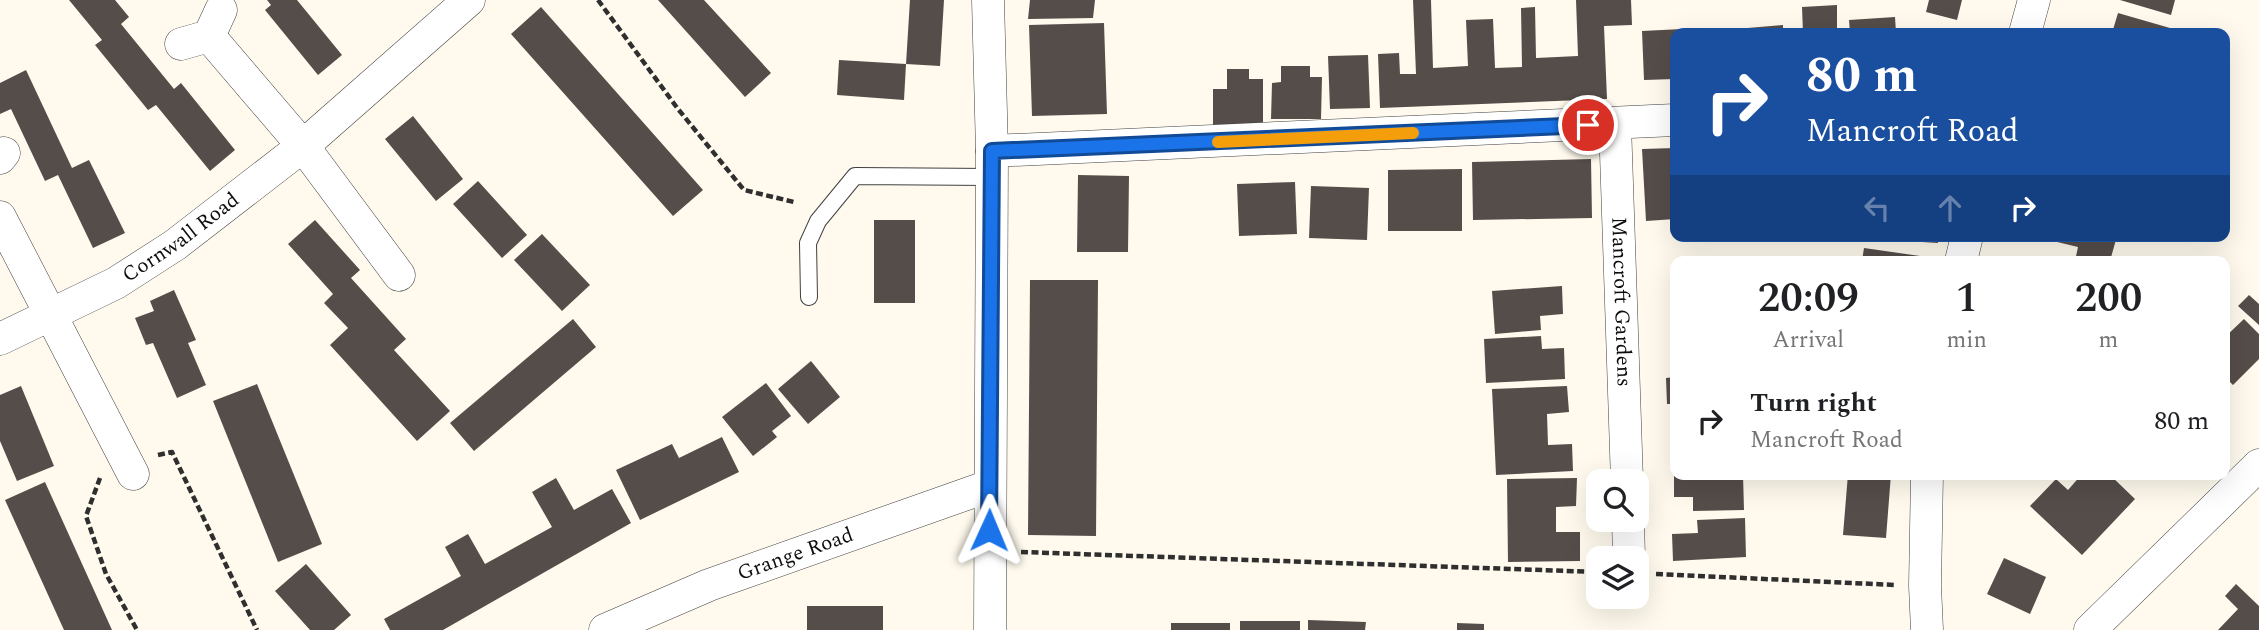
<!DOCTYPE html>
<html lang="en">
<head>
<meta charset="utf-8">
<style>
	:root { --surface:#fff; --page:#f2f2f2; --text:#202124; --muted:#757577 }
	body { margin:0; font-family:Spectral,serif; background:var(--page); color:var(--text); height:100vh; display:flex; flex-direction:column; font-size:26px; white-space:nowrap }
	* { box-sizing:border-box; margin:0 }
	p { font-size:23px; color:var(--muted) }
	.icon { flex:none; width:38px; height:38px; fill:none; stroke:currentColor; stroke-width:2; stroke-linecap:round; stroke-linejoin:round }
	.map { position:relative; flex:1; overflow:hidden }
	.sheet { position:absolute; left:1670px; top:256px; width:560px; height:224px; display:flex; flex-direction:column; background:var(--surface); border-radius:14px; box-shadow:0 7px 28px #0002 }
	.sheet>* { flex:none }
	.banner { position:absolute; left:1670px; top:28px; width:560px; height:214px; border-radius:14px; box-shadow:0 7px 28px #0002; background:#1a4fa0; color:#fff; overflow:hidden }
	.tools { position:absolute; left:1586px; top:469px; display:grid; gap:14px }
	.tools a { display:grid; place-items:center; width:63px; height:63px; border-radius:14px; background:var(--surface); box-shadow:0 7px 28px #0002; font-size:35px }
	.pin { position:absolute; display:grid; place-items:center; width:60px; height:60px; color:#fff; margin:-30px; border:4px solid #fff; border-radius:50%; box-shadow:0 2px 7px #0007 }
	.me { position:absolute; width:77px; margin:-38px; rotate:1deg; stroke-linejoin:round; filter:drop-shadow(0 0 5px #0008) }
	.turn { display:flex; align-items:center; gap:24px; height:147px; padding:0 21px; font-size:32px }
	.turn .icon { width:91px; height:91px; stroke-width:2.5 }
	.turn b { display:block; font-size:49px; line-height:60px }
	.lanes { display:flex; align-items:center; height:66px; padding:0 21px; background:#0003; justify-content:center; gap:35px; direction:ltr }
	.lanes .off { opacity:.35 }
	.eta { display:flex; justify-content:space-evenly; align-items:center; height:119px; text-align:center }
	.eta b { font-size:42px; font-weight:600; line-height:49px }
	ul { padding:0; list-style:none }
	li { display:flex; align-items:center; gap:21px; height:91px; padding:0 21px }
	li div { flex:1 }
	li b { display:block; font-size:26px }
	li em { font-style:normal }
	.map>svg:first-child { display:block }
	.building { fill:#554d4a }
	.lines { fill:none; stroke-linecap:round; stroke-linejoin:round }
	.service-casing { stroke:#404040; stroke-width:18 }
	.minor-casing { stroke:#404040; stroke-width:33 }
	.path { stroke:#2f2f2f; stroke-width:4.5; stroke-dasharray:7 3.5; stroke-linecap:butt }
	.service { stroke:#fff; stroke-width:16 }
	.minor { stroke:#fff; stroke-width:32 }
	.route-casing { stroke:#114b97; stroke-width:18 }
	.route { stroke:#1a73e8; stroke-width:12 }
	.slow { stroke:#f59e0b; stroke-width:12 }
	.labels { text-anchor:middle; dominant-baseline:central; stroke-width:7; stroke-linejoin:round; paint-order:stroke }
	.street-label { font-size:21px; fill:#0d0d0d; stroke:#fff }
</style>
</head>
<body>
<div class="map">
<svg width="2259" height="630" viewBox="0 0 2259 630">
	<rect width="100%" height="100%" fill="#fffaed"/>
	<path class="building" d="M69 0H115L129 17 121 24 174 89 181 83 235 150 210 171 156 105 148 110 95 45 102 40Z
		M267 0H297L342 55 318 75 265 10 271 5Z
		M658 0H704L771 73 745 97Z
		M910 0H944L940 66 906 64Z
		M1030 0H1095L1093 18 1028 19Z
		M1413 0H1431L1433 68 1468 66 1466 20 1493 19 1495 68 1522 67 1521 8 1535 7 1536 58 1578 56 1576 0H1631L1632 25 1604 26 1607 99 1380 108 1378 54 1399 53 1400 74H1416Z
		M1929 0H1962L1957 20 1926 12Z
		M2120 0H2175L2171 15Z
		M1837 5V33H1803L1802 7Z
		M541 7 703 190 673 216 511 34Z
		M2118 13 2170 28 2168 33H2112Z
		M1895 17 1896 33H1850L1849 20Z
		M1104 23 1107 114 1032 116 1029 25Z
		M1783 25V33H1725L1724 30Z
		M1702 28 1703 33H1675V79L1644 80 1642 31Z
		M1368 55 1370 108 1330 109 1328 56Z
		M839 60 906 64 904 100 837 95Z
		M1281 66H1310V77H1322L1321 119H1271L1272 83 1281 82Z
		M1227 69H1249V79H1263V127H1213V89H1227Z
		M26 70 72 168 89 160 125 233 93 248 58 175 45 181 11 109 0 114V83Z
		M413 116 463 179 436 201 385 139Z
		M1675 148V219L1646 221 1642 149Z
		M1591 159 1592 218 1473 220 1472 162Z
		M1462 169V231H1388V170Z
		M1078 175 1129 176 1128 252H1077Z
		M478 181 527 235 502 258 453 204Z
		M1295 182 1297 234 1239 236 1237 184Z
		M1311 186 1369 188 1367 240 1309 238Z
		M315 220 360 270 351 278 406 339 394 350 450 411 417 441 330 345 348 328 324 303 333 294 288 244Z
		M874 220H915V303H874Z
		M542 234 590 285 562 311 514 260Z
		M1890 236H1938V243L1890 240Z
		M2054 236H2117L2110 261H2075L2078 247 2053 241Z
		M1864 248 1927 257 1926 261H1862Z
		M1030 280H1098L1096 536 1028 535Z
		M1562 286 1563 314 1540 316 1541 330 1495 334 1492 291Z
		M174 290 196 340 188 343 206 385 177 398 153 343 146 345 135 318 154 311 150 301Z
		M2249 295 2259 304V325L2238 306Z
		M573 319 596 347 474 451 450 423Z
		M2244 319 2259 334V359L2233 385 2224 376V338Z
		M1541 336 1542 349 1564 348 1565 379 1486 383 1484 339Z
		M811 361 840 397 808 424 778 389Z
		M1675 377V404H1667L1666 378Z
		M766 383 791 416 772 431 777 437 753 456 722 417Z
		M257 384 322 544 278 562 213 401Z
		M21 386 54 466 17 481 0 441V395Z
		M1567 386 1569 412 1547 414 1548 445 1572 444 1573 471 1496 475 1492 389Z
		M722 437 739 472 640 520 616 470 672 444 679 458Z
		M1674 474H1743L1744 510 1693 511V497H1674Z
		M1848 474H1891L1886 538 1843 535Z
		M2082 474H2109L2135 499 2082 555 2030 506 2056 479 2068 490Z
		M556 478 574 510 612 489 631 523 443 630H390L384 619 461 576 445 547 468 534 485 564 552 527 532 492Z
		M1577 478 1576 506 1556 507V532H1580V561L1508 562 1507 479Z
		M45 482 112 630H64L5 500Z
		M1745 518 1746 557 1673 561 1672 534 1698 533 1697 520Z
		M2004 558 2046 577 2030 614 1987 594Z
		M306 564 351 615 334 630H310L275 591Z
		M2236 584 2259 606V630H2218L2238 609 2225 596Z
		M807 606H883V630H807Z
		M1308 620 1366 622 1365 630H1308Z
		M1240 621H1300V630H1240Z
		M1171 623H1230V630H1171Z
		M1457 623 1484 624V630H1457Z"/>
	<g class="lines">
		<defs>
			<path id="service" d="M809 297 808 243 818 221 855 176 991 177"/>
			<g id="minor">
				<path d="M988 0 992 151 990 630"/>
				<path d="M2025 33 2034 0"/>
				<path d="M209 36 303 146 399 275"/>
				<path d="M181 44 209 36 221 10"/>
				<path id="s1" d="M1615 124 1627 481"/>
				<path d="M992 151 1675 120"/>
				<path d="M0 158 4 153"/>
				<path d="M0 217 133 474"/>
				<path d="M1961 261 1967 236"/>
				<path id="s2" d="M0 339 116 283 175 245 303 146 469 0"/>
				<path d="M1628 520 1629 558"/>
				<path id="s3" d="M605 630 709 585 989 486"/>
				<path d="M1927 630 1925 586 1927 474"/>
				<path d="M2090 630 2259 465"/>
			</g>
		</defs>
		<use href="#service" class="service-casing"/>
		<use href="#minor" class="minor-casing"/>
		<path class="path" d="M598 0 678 109 744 190 794 202
			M158 455 172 452 257 630
			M100 478 86 516 106 574 137 630
			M1021 552 1598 572
			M1656 574 1896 585"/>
		<use href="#service" class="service"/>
		<use href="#minor" class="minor"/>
	</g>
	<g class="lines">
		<defs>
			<path id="route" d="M989 530 992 151 1588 125"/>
		</defs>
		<use href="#route" class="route-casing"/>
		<use href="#route" class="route"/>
		<path class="slow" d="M1218 142 1413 133"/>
	</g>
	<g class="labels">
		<g class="street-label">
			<text stroke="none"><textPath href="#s2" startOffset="208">Cornwall Road</textPath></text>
			<text stroke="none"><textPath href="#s1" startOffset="178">Mancroft Gardens</textPath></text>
			<text stroke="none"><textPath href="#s3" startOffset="205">Grange Road</textPath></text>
		</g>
	</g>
</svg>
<div class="tools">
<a><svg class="icon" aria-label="search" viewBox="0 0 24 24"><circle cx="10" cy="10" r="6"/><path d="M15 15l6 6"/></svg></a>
<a><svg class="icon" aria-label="layers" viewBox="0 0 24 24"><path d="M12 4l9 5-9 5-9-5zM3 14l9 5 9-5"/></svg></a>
</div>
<div class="pin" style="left:1588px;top:125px;background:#d93025"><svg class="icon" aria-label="arrive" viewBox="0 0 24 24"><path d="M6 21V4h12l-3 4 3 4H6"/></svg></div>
<svg class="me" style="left:989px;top:530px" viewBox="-20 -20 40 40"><path d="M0-17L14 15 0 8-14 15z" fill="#1a73e8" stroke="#fff" stroke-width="4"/></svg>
<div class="banner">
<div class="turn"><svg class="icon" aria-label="right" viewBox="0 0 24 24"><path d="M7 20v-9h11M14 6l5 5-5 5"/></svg><div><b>80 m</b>Mancroft Road</div></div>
<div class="lanes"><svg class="icon off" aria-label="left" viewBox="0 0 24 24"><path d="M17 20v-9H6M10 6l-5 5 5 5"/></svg><svg class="icon off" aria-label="ahead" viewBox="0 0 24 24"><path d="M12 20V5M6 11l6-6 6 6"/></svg><svg class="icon" aria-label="right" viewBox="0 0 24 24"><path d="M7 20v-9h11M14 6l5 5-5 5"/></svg></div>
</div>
<section class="sheet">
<div class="eta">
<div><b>20:09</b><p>Arrival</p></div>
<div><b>1</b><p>min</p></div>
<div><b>200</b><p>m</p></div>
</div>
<ul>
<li><svg class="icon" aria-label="right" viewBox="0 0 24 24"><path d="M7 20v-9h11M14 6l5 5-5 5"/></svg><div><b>Turn right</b><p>Mancroft Road</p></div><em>80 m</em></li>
</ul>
</section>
</div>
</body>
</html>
